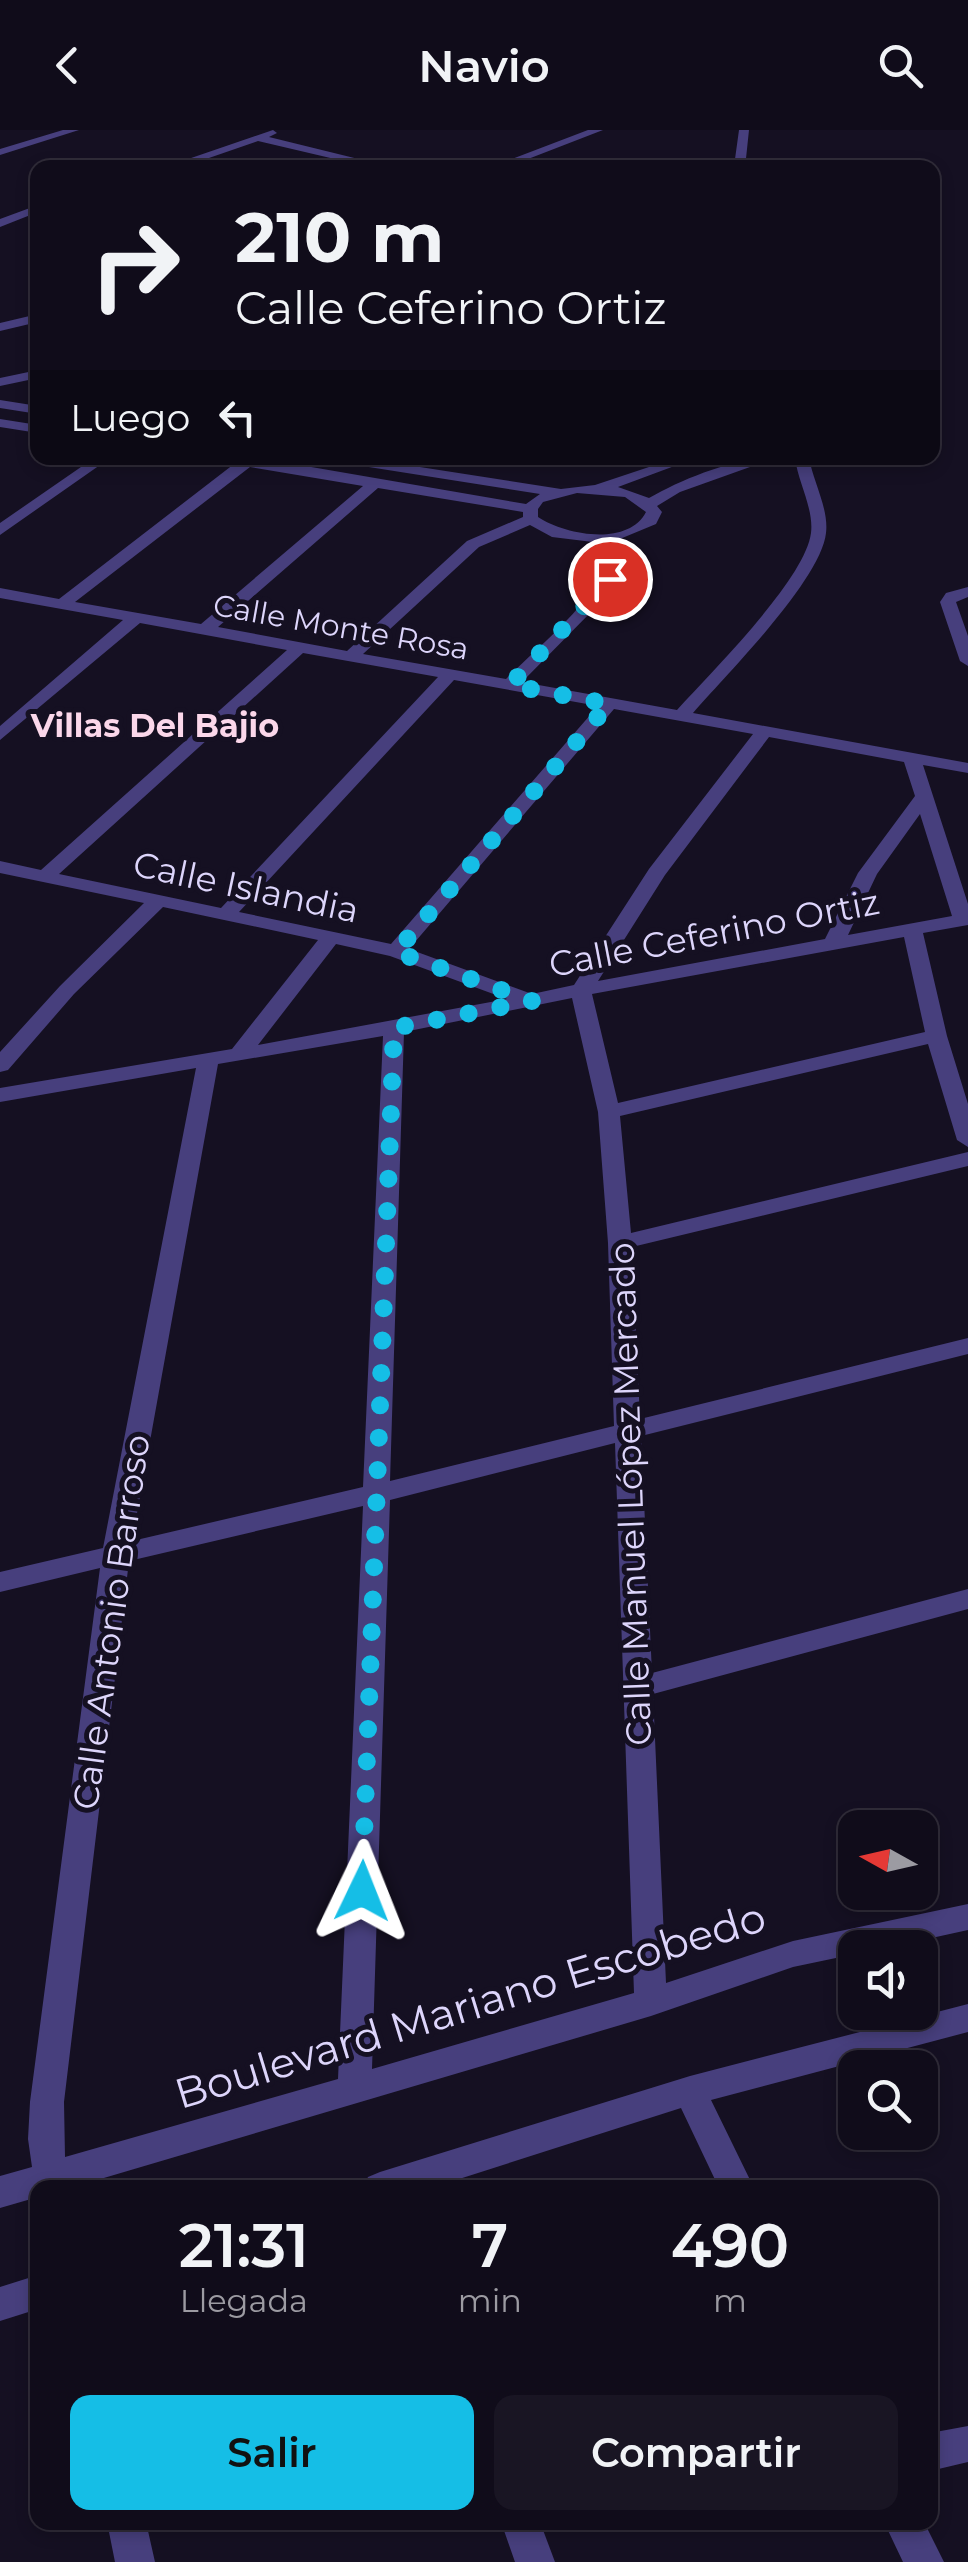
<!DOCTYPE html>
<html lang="es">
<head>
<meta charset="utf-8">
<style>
	:root { --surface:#100c1a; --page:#191523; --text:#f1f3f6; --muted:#9c9ba2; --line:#302c39; --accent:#15bee6 }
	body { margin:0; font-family:Montserrat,sans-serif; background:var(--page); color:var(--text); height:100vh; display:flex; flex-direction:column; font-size:38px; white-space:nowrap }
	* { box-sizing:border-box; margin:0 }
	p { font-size:32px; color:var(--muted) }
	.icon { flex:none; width:55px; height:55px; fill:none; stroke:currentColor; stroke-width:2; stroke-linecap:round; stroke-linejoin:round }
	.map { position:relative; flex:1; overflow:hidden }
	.details { position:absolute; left:30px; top:2050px; width:908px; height:350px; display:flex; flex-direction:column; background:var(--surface); border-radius:20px; box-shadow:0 5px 15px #0003,0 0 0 2px var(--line) }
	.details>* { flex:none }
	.guide { position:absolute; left:30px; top:30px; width:910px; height:305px; border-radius:20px; box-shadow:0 5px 15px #0003,0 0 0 2px var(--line); background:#100c1a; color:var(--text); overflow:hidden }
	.needle { width:65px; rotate:278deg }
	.controls { position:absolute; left:838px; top:1680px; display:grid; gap:20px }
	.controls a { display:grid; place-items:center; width:100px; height:100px; border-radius:20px; background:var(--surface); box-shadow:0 5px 15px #0003,0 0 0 2px var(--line); font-size:50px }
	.pin { position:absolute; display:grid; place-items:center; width:85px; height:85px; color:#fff; margin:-42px; border:5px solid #fff; border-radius:50%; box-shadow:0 2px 10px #0007 }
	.me { position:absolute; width:110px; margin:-55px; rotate:2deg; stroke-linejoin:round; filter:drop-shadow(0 0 8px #0008) }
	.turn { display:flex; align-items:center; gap:35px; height:210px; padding:0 40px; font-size:45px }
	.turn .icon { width:130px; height:130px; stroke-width:2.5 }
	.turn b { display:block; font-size:70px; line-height:85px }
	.then { display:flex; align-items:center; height:95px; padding:0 40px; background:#0003; gap:20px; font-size:38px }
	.eta { display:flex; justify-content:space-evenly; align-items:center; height:170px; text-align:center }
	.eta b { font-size:60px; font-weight:600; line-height:70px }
	.action { display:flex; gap:20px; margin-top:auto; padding:20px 40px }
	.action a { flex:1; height:115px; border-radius:20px; background:var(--accent); color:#111; font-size:40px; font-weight:600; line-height:115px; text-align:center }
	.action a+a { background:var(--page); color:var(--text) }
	header { display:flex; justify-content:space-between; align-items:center; height:130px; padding:0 40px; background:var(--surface); font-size:45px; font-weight:600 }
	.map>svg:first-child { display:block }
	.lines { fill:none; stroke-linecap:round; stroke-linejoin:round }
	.minor { fill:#473f7d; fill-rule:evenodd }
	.route { stroke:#15bee6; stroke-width:18; stroke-dasharray:0 32.4 }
	.labels { text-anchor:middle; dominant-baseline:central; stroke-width:10; stroke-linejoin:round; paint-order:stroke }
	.far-street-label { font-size:30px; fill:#ddd5fb; stroke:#151022 }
	.far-quarter-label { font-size:32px; font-weight:bold; fill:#fbd7ea; stroke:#151022 }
	.street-label { font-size:35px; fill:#ddd5fb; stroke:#151022 }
	.near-street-label { font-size:42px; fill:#ddd5fb; stroke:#151022 }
</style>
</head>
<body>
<header><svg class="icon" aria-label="back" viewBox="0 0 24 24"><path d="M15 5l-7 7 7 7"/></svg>Navio<svg class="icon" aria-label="search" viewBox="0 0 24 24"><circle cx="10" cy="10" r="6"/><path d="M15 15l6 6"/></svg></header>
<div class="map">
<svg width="968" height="2432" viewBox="0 0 968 2432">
	<rect width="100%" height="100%" fill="#151022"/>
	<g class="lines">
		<path class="minor" d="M63 0H79L0 25V19Z
			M273 0 277 3 269 7 395 38H373L258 11 180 38H162Z
			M588 0H603L505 38H488Z
			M739 0H749L745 38H703L735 29Z
			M38 75V82L0 97V89Z
			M38 184V192L0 201V193Z
			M38 240V248L0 256V248Z
			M0 270 38 276V284L0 278Z
			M0 289 38 295V303L0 297Z
			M94 328H110L0 405V393Z
			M215 328H259L526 374 540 364 337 332 330 328H362L561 359 595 355 676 328H696L618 357 649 368C684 348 734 328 775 328L680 362 657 376 662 382 656 394 615 411 627 426 618 449 595 478 522 552 677 580C710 543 805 450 811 403 814 379 798 352 795 328H809C813 351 829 379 826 403 821 450 726 545 693 583L968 633V643L923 635 968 774V795L923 803 947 906 968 974V1017L957 1010 928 914 620 986 631 1103 968 1022V1036L632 1117 640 1289 968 1208V1224L641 1306 652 1543 968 1459V1479L653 1564 666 1853 793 1811 968 1774V1800L886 1818H855V1824L793 1837 651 1886 70 2058H38V2067L0 2078V2046L32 2037 28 2009 30 1972 100 1438 0 1462V1442L103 1418 196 938 0 972V958L232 919 318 810 163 777 74 864 8 940 0 942V922L60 856 144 773 0 743V731L41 740 287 520 140 493 0 610V596L123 490 0 468V458L59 469 234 334ZM250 337 363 356 201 494 75 472ZM378 358 523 382V387L467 411 347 521 218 497ZM577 363 625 367 646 382C628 417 565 405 538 387V379L543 372ZM530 395 552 407 601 413 611 426C591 476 543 512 506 549L363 524 479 417ZM303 523 438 547 221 778 59 744ZM454 550 598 576 391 814 239 782ZM614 579 753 604 649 739 574 855 532 864 409 819ZM769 607 904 632 915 666 858 743 825 809 598 851 665 745ZM920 684 952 786 848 805 877 744ZM904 807 925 902 618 973 592 864ZM336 814 390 826 507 869 258 915ZM572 868 598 982 608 1113 614 1296 390 1351 404 902ZM383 906 363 1357 132 1411 218 934ZM615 1313 634 1863 372 1939 390 1370ZM363 1376 338 1949 65 2027 64 1972 129 1431Z
			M968 457V467L956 472 968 506V536L960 531 940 472 946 463Z
			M968 1874V1902L711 1970 754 2058H719L681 1978 431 2058H363L368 2047 380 2042 690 1946Z
			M38 2145V2179L0 2191V2157Z
			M968 2296V2332L930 2341V2303Z
			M107 2392H146L155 2432H115Z
			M501 2392H540L555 2432H515Z
			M884 2392H924L944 2432H903Z"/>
	</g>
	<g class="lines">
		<path class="route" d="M362 1761 394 898 532 871 396 822 609 574 510 555 610 449"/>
	</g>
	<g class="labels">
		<g class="far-street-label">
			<text transform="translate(341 497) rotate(10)">Calle Monte Rosa</text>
		</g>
		<g class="far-quarter-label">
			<text x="155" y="595">Villas Del Bajio</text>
		</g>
		<g class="street-label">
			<text transform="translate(246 757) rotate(12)">Calle Islandia</text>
			<text transform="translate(714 803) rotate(-11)">Calle Ceferino Ortiz</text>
			<text transform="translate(630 1364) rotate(-92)">Calle Manuel López Mercado</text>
			<text transform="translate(111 1492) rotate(-82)">Calle Antonio Barroso</text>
		</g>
		<g class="near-street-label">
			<text transform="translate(470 1875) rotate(-17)">Boulevard Mariano Escobedo</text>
		</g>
	</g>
</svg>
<div class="controls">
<a><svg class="needle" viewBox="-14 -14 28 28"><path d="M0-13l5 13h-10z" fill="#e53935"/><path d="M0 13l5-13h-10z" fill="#9c9ba2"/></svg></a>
<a><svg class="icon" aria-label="sound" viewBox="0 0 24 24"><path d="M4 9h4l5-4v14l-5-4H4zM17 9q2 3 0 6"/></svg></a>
<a><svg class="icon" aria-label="search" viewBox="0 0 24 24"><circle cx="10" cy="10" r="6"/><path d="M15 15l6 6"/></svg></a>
</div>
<div class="pin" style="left:610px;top:449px;background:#d93025"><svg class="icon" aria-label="arrive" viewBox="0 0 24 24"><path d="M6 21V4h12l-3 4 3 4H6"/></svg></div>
<svg class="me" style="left:362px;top:1761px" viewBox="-20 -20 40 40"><path d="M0-17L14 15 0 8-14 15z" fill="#15bee6" stroke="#fff" stroke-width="4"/></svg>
<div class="guide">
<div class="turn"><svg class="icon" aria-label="right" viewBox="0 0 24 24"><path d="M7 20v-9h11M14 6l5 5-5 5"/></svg><div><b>210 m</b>Calle Ceferino Ortiz</div></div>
<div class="then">Luego<svg class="icon" aria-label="left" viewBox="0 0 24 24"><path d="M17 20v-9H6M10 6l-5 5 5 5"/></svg></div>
</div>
<section class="details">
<div class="eta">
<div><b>21:31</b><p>Llegada</p></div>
<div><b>7</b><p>min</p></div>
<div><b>490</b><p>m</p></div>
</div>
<div class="action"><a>Salir</a><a>Compartir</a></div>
</section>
</div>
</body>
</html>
